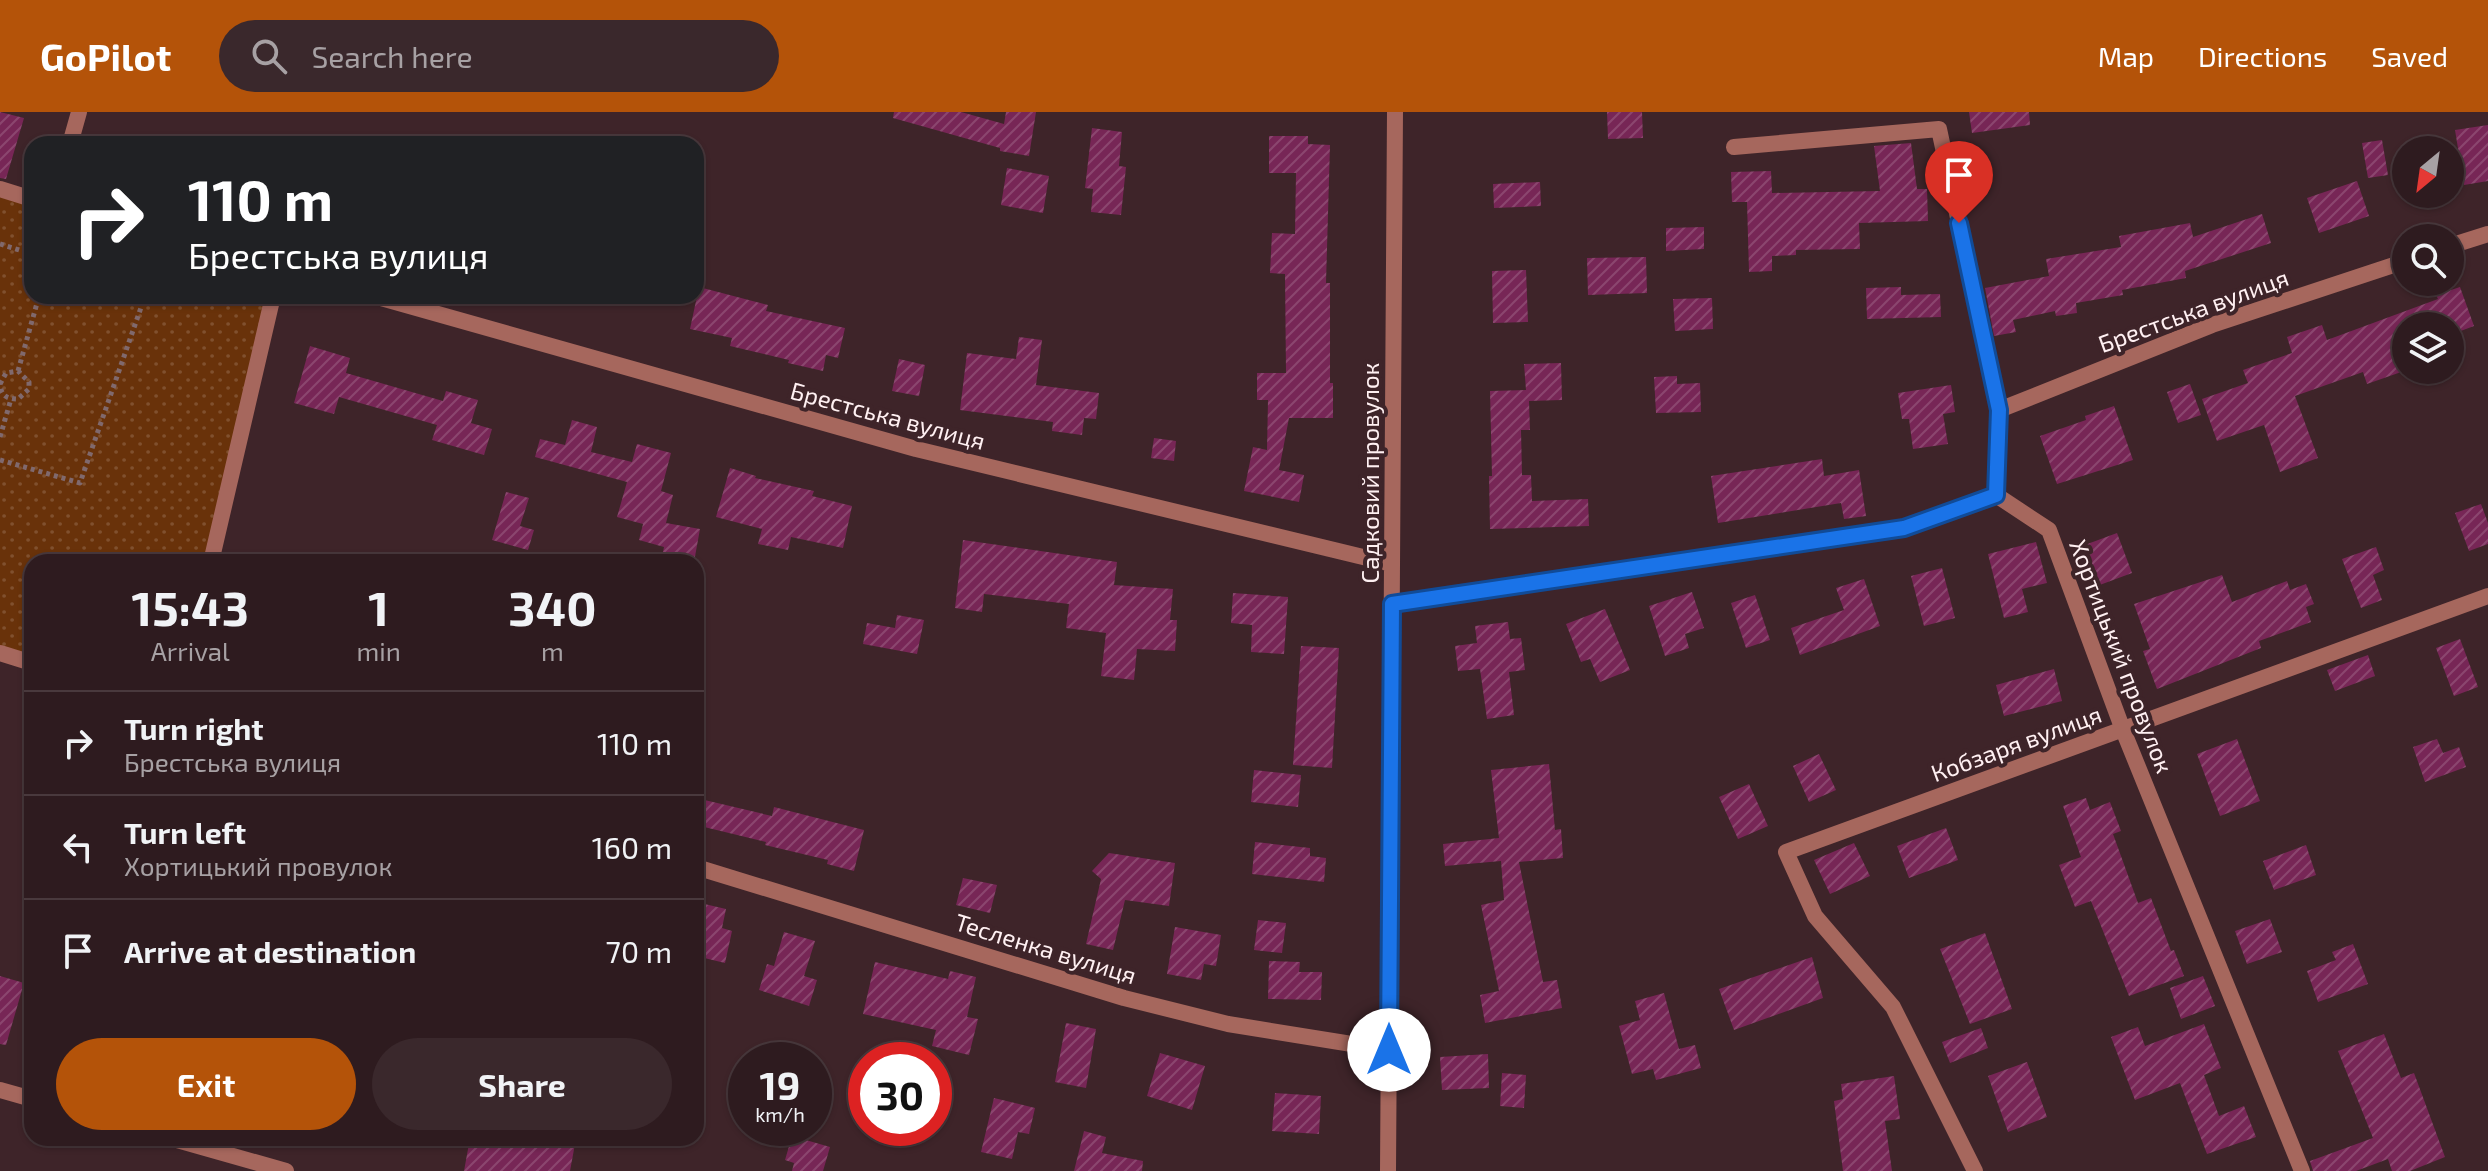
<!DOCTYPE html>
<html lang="en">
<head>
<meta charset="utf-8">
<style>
	:root { --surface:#2e1b1f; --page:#3a282c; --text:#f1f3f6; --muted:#a7a1a4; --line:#49393d; --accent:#b45309 }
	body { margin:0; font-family:"Exo 2",sans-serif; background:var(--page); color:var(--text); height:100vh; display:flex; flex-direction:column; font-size:30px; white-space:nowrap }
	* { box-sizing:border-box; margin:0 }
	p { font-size:26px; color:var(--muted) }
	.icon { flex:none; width:44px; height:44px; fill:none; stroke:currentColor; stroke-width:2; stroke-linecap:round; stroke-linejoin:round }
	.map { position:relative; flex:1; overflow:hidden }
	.panel { position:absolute; left:24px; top:442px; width:680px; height:592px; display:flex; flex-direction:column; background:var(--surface); border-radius:24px; box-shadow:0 2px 6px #0004,0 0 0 2px var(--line) }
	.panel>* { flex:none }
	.banner { position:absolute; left:24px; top:24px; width:680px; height:168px; border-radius:24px; box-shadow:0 2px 6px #0004,0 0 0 2px var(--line); background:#202124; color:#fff; overflow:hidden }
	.needle { width:52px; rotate:209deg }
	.buttons { position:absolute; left:2392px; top:24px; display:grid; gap:16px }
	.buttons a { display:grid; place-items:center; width:72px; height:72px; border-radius:50%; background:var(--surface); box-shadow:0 2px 6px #0004,0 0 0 2px var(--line); font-size:40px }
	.speed { position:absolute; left:728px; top:930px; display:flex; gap:16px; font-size:40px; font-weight:700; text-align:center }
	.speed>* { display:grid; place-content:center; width:104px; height:104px; border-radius:50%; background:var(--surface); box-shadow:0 2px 6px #0004,0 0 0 2px var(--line); line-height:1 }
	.speed small { font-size:20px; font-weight:400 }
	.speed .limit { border:12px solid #d22; background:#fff; color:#111 }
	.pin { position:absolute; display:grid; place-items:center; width:68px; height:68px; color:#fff; margin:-82px -34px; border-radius:50% 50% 50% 0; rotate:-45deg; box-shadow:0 0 8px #0007 }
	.pin .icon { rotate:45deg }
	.me { position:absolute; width:88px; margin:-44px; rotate:0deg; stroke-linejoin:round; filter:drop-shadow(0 0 6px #0008) }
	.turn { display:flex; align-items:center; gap:28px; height:168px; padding:0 32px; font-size:36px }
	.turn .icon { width:104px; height:104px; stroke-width:2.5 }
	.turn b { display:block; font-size:56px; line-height:68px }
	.eta { display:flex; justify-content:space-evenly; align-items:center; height:136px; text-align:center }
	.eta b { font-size:48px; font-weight:700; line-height:56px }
	.button { display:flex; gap:16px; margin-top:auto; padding:16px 32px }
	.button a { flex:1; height:92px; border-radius:48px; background:var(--accent); color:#fff; font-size:32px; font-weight:700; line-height:92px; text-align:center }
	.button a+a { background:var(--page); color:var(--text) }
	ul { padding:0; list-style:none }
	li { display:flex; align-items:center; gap:24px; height:104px; padding:0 32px; border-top:2px solid var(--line) }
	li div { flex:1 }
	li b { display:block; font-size:30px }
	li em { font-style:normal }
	header { display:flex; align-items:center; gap:48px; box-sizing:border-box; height:112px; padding:0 40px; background:var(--accent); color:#fff }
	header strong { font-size:38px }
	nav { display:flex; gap:44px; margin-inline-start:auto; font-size:28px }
	.search { width:560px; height:72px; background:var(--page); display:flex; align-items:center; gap:20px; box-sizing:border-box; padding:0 28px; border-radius:44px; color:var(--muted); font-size:30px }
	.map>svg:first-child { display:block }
	.park { fill:url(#park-dots) }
	.building { fill:url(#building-hatch) }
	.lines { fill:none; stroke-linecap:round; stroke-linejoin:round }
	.path { stroke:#80696d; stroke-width:5; stroke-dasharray:4 4; stroke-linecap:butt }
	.street { stroke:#a6675d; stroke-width:16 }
	.route-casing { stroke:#114b97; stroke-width:20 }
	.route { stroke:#1a73e8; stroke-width:14 }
	.labels { text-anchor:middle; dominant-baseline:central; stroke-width:8; stroke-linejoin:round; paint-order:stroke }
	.street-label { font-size:24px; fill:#fff0f2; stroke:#3e2429 }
</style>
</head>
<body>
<header>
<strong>GoPilot</strong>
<div class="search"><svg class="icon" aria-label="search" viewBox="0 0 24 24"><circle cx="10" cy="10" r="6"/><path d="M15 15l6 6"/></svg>Search here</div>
<nav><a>Map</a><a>Directions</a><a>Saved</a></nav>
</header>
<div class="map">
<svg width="2488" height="1059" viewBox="0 0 2488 1059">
	<defs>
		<pattern id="park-dots" width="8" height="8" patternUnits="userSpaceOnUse" patternTransform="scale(2)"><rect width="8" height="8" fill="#69320a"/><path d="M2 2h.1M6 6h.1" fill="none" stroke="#80502e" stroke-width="1.8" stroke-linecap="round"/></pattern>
		<pattern id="building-hatch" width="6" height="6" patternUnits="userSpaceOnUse" patternTransform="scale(2)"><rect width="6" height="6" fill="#772656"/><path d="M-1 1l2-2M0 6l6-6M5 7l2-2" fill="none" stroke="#8b466f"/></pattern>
	</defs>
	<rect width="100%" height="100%" fill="#3e2429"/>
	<path class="park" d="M0 84 32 93V184H267L205 450H32V545L0 535Z"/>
	<path class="building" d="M0 0 24 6 6 67 0 66Z
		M894 0H961L1004 12 1006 0H1036L1029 44 1000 39V36L893 6Z
		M1607 0H1642L1643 26 1608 27Z
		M1969 0H2029L2030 13 1972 21Z
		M2488 13V69L2464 73 2455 18Z
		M1092 16 1122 20 1119 54 1126 55 1121 103 1091 100 1093 77 1085 76Z
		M1269 24H1308V32L1330 33 1326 171H1330V271H1333V306H1289L1279 358 1304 363 1299 390 1244 379 1253 335 1267 338 1268 288H1257V261H1286L1285 162 1270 161 1272 121 1295 122 1296 61H1269Z
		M2382 28 2388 63 2368 66 2362 31Z
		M1911 31 1917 77H1927L1928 109 1859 111 1860 137 1796 138V143L1772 144V159L1749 160 1747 90H1732L1731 60 1771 59 1772 81 1880 79 1874 34Z
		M1007 56 1049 64 1043 101 1001 93Z
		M2357 69 2369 104 2319 121 2307 86Z
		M1540 70 1541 94 1494 96 1493 72Z
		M2262 102 2271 131 2185 159 2186 166 2122 178 2123 183 2076 191 2077 201 2056 204 2055 199 2013 208 2016 220 1994 224 1985 176 2049 164 2046 147 2121 135 2119 124 2190 111 2193 125Z
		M1704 115V137L1666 139V116Z
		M1646 145 1647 181 1588 183 1587 146Z
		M1526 158 1528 210 1493 211 1492 159Z
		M699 175 768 193 766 199 845 216 838 246 826 243 823 259 788 251 789 248 730 234 732 226 690 217Z
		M1901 175V183L1940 182 1941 205 1867 207 1866 176Z
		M2460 175 2474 214 2450 223V214H2406V235L2397 238 2404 259 2367 272 2363 260 2295 284 2318 346 2280 360 2264 313 2217 329 2202 287 2248 271 2243 258 2292 241 2287 225 2322 213 2327 228 2438 187 2436 183Z
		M1712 186 1713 217 1675 219 1673 187Z
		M1019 225 1042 228 1036 273 1099 281 1096 307 1084 306 1082 323 1052 319 1053 310 960 298 967 241 1016 247Z
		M310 234 350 246 346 261 443 289 446 279 478 288 471 311 492 317 484 343 432 328 437 313 339 285 334 302 294 291Z
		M899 247 925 253 919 284 892 279Z
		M1561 251 1562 288 1529 289 1530 318H1521L1522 363H1531L1532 389 1588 387 1589 414 1490 417 1489 364H1492L1490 279 1526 278 1524 252Z
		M1677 264V272L1700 271 1701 300 1656 301 1654 265Z
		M2190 272 2201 303 2178 311 2167 280Z
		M1951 273 1955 300 1943 302 1948 332 1913 337 1909 307H1902L1898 281Z
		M2114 294 2133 348 2057 372 2040 324 2086 308 2085 304Z
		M572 308 597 315 591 340 632 350 637 332 671 341 661 379 673 383 666 411 700 417 694 450H661L664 435 639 428 643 412 617 405 627 370 535 345 540 327 565 333Z
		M1154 326 1176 329 1174 349 1151 346Z
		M1822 347 1824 364 1859 358 1866 404 1844 407 1841 391 1718 411 1711 364Z
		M730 356 756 364 755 366 814 379 812 384 852 394 843 436 791 425 788 438 758 432 762 417 716 405Z
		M506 380 529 386 520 414 534 418 528 438 492 428Z
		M2481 392 2488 411V432L2469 439 2455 401Z
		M2117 421 2132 461 2097 474 2082 434Z
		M963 428 1117 450 1114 473 1173 477 1170 508H1177L1175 539 1137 537 1134 568 1101 564 1106 521 1066 516 1069 492 984 482 982 500 955 496Z
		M2036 430 2047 471 2022 477 2028 500 2004 506 1988 442Z
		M2376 435 2384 458 2373 463 2382 488 2361 496 2342 447Z
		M1942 456 1955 506 1924 514 1911 464Z
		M2222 463 2232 490 2287 469 2290 478 2306 472 2314 492 2306 495 2311 510 2259 529 2261 536 2157 577 2143 539 2150 537 2134 492Z
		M1864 467 1880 514 1800 543 1791 516 1844 498 1836 476Z
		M1692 480 1704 516 1685 522 1689 536 1665 544 1649 494Z
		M1233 481 1288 485 1284 542 1251 540 1252 513 1231 511Z
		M1755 483 1770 528 1746 536 1731 491Z
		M1605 497 1630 558 1600 570 1590 547 1581 550 1566 512Z
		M897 503 924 508 917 542 863 532 867 511 895 516Z
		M1508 510 1510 527 1521 526 1525 558 1509 560 1514 603 1487 607 1480 557 1458 559 1455 534 1477 531 1475 514Z
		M2460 527 2478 575 2454 584 2436 536Z
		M1301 534 1339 536 1332 656 1293 653Z
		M2368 543 2375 564 2335 579 2327 558Z
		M2054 557 2062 589 2004 604 1996 573Z
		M2237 627 2260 689 2220 704 2197 642Z
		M2437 627 2443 641 2459 635 2466 655 2425 670 2413 635Z
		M1819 642 1836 678 1809 690 1793 654Z
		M1549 652 1555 718 1561 717 1563 746 1519 750 1543 870 1557 868 1562 896 1485 911 1480 883 1499 879 1481 793 1504 788 1501 749 1445 754 1443 732 1499 726 1491 658Z
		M1254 658 1301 663 1298 695 1251 690Z
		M1749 672 1768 714 1738 727 1719 685Z
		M696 686 772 704 774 695 864 718 854 759 827 752 828 748 765 733 766 730 696 713Z
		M2086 686 2090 698 2110 690 2121 719 2113 722 2138 791 2151 786 2171 839 2174 838 2184 864 2129 884 2091 789 2075 795 2059 753 2081 745 2063 694Z
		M1946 716 1958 748 1909 766 1897 734Z
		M1255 730 1310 736V744L1326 746 1324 770 1252 762Z
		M1854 731 1870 764 1830 782 1814 748Z
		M2306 733 2316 763 2274 778 2263 749Z
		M1109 741 1175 751 1169 794 1125 788 1113 838 1086 832 1101 767 1092 759Z
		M963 766 997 773 990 801 956 793Z
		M696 790 726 797 722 816 732 819 725 851 696 844Z
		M2270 807 2282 840 2247 852 2235 819Z
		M1258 808 1286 811 1282 841 1254 838Z
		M1175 815 1221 823 1216 854 1204 852 1201 868 1167 862Z
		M784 820 815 829 804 864 817 868 809 894 759 878 767 852 774 854Z
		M1985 821 2012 897 1970 912 1940 837Z
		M2353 832 2368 872 2318 890 2307 859 2336 848 2332 840Z
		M1812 845 1823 886 1734 918 1719 877Z
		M1269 849 1300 850 1299 860H1322L1321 888 1268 887Z
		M875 850 948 867 950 859 976 865 967 905 978 907 969 943 932 934 936 918 863 902Z
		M0 864 24 871 6 933 0 932Z
		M2203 864 2215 894 2181 907 2170 876Z
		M1664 881 1679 937 1695 933 1701 956 1656 968 1653 957 1632 962 1619 914 1640 908 1635 889Z
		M1066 911 1096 917 1086 976 1055 970Z
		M2204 912 2221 956 2204 963 2219 1004 2244 994 2256 1025 2207 1042 2180 971 2135 988 2111 925 2138 915 2145 934Z
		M1981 916 1988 936 1950 951 1942 930Z
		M2384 922 2401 966 2414 961 2445 1045 2410 1059H2392L2388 1047 2356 1059H2313L2310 1049 2373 1026 2338 939Z
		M1160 941 1205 954 1192 998 1147 984Z
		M1488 942 1489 976 1442 978 1440 945Z
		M2027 950 2047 1005 2008 1020 1988 964Z
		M1502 961 1526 963 1524 996 1500 994Z
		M1894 964 1900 1007 1885 1009 1892 1059H1843L1834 989 1843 987 1841 972Z
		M1275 981 1321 984 1319 1022 1272 1019Z
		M994 986 1035 996 1029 1022 1018 1020 1012 1047 981 1040Z
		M1084 1019 1106 1025 1102 1041 1143 1049 1142 1059H1074Z
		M792 1024 830 1035 823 1059H792L794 1051 785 1048Z
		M470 1026H565L564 1030 575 1032 570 1059H464Z"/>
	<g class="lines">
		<path class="path" d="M0 132 32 142
			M18 259 39 184
			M0 272 6 261 18 259 29 270V277L18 287C7 287 1 284 0 272
			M0 325 11 287
			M0 348 80 371 145 184"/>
		<path class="street" d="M70 32 79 0
			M1734 35 1939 17 1999 298 1996 383
			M0 77 32 87
			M2450 134 2488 122
			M374 184 916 337 1392 452
			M1999 298 2212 213 2406 149
			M1996 383 2049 418 2123 618 2302 1059
			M211 450 273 184
			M1392 492 1904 416 1996 383
			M0 541 32 551
			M696 755 1124 886 1228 912 1389 938
			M0 978 32 987
			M170 1026 286 1059
			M1388 1059 1395 0
			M1975 1059 1893 895 1815 804 1786 740 2488 484"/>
	</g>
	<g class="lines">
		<defs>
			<path id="route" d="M1389 938 1392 492 1904 416 1996 383 1999 298 1959 111"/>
		</defs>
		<use href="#route" class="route-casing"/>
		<use href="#route" class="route"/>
	</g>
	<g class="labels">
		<g class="street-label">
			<text transform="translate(2193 198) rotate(-20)">Брестська вулиця</text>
			<text transform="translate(888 303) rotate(15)">Брестська вулиця</text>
			<text transform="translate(1369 361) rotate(-90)">Садковий провулок</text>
			<text transform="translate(2122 544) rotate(69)">Хортицький провулок</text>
			<text transform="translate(2016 631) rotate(-20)">Кобзаря вулиця</text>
			<text transform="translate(1046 836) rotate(17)">Тесленка вулиця</text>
		</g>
	</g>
</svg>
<div class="buttons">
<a><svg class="needle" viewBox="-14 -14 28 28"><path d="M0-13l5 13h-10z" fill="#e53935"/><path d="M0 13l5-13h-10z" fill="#a7a1a4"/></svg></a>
<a><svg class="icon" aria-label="search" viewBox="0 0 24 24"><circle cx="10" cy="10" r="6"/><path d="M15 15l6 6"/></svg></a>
<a><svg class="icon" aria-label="layers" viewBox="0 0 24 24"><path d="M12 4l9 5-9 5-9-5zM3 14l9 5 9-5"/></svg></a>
</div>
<div class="speed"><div>19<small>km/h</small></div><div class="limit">30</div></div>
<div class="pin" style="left:1959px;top:111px;background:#d93025"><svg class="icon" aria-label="arrive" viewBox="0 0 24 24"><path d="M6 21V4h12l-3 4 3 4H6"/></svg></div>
<svg class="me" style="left:1389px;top:938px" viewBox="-20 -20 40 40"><circle r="19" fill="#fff"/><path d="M0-13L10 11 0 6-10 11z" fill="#1a73e8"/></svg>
<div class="banner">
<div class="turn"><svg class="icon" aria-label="right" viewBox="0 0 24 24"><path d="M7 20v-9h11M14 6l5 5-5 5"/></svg><div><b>110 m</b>Брестська вулиця</div></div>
</div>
<section class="panel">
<div class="eta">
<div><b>15:43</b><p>Arrival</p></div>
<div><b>1</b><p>min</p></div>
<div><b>340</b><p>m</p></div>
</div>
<ul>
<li><svg class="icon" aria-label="right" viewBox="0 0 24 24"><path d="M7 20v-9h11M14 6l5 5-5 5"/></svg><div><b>Turn right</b><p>Брестська вулиця</p></div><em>110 m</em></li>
<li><svg class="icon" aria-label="left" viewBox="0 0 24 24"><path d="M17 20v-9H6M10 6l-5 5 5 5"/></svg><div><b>Turn left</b><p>Хортицький провулок</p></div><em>160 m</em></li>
<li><svg class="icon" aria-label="arrive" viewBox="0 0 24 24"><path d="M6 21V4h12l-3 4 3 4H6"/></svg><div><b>Arrive at destination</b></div><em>70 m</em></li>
</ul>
<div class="button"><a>Exit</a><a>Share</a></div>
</section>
</div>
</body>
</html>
